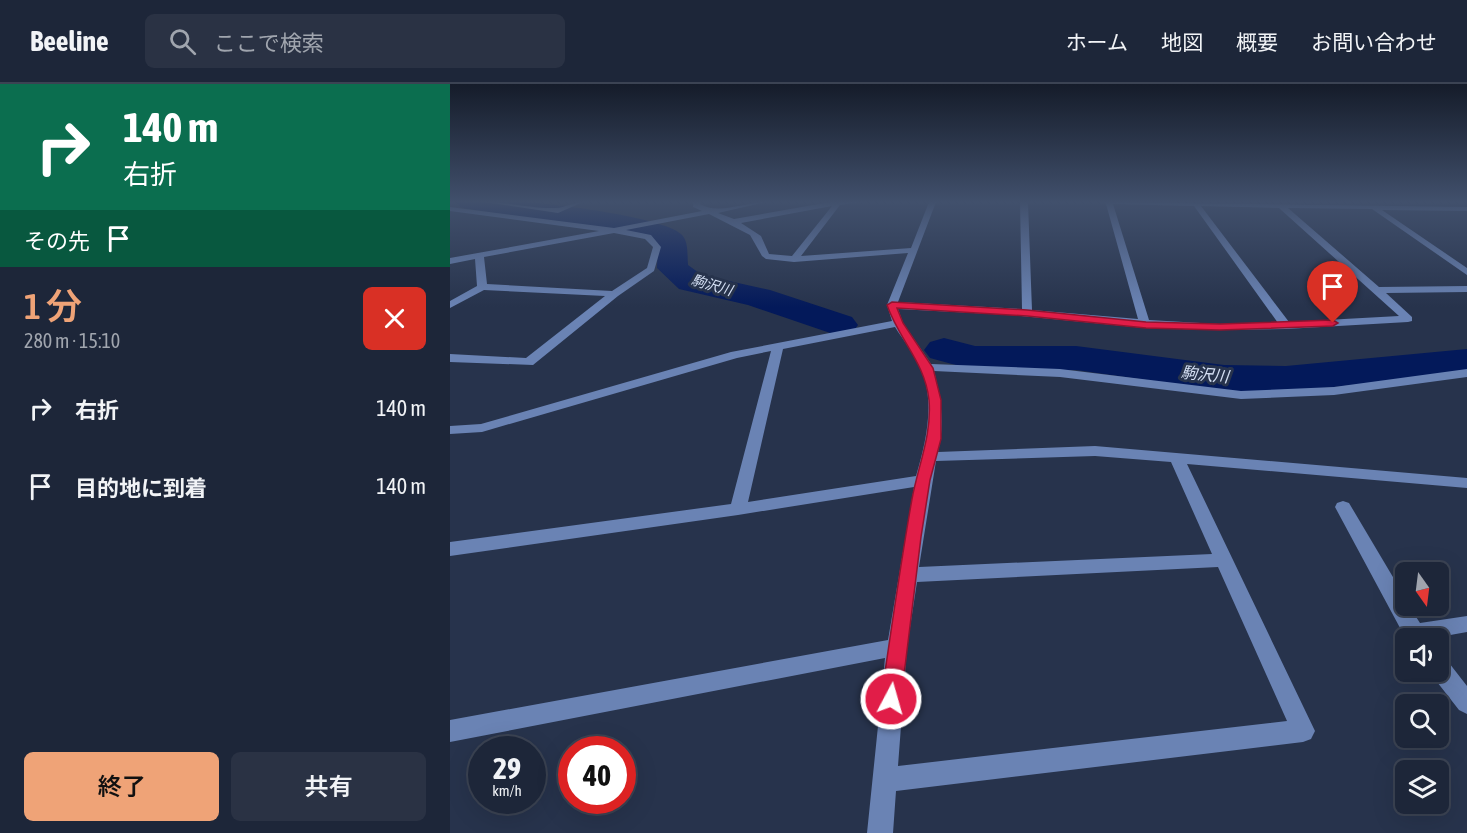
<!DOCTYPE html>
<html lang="ja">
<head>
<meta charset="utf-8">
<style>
	:root { --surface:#1d2639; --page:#2a3244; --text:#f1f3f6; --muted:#a0a5ae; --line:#3b4353; --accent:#efa377 }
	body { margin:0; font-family:"Asap Condensed","Noto Sans JP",sans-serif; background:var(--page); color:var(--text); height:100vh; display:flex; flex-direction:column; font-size:22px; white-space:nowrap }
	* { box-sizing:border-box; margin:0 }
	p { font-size:20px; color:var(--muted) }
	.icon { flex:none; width:33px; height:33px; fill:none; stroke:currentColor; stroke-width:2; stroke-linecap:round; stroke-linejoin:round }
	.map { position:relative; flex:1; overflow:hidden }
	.side { display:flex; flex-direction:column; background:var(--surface); width:450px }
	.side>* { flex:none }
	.banner { background:#0b6e4f; color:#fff; overflow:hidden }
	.needle { width:39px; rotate:166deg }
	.fabs { position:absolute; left:945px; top:478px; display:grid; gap:12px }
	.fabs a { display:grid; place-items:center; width:54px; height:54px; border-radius:9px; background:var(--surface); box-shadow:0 6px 24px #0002,0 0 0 2px var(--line); font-size:30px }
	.speed { position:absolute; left:18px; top:652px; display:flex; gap:12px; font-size:30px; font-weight:700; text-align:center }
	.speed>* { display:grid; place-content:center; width:78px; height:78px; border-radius:50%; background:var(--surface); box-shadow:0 6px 24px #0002,0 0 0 2px var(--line); line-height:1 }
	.speed small { font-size:15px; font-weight:400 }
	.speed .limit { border:9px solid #d22; background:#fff; color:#111 }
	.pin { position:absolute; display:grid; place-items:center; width:51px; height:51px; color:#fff; margin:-62px -26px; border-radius:50% 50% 50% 0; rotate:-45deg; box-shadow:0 0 6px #0007 }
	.pin .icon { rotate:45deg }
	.me { position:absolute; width:66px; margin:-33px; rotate:6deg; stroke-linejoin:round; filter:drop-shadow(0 0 4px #0008) }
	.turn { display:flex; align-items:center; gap:21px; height:126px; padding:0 24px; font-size:27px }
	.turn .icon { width:78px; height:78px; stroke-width:2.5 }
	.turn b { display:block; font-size:42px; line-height:51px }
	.then { display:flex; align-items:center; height:57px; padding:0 24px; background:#0003; gap:12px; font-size:22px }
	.round { display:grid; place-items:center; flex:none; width:63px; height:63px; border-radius:9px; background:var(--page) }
	.overview { display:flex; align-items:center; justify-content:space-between; height:102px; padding:0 24px }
	h1 { font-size:36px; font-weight:600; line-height:45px; color:var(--accent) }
	.primary-button { display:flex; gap:12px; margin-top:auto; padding:12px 24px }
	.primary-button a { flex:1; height:69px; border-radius:9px; background:var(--accent); color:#111; font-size:24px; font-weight:600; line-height:69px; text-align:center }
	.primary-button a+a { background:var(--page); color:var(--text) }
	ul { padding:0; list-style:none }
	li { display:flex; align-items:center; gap:18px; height:78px; padding:0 24px }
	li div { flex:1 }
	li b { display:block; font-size:22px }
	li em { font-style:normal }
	header { display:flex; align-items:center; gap:36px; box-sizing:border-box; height:84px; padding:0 30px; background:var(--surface); border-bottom:2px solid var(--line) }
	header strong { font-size:28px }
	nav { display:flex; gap:33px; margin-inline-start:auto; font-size:21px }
	.search { width:420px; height:54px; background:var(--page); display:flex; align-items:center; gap:15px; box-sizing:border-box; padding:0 21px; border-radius:9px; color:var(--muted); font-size:22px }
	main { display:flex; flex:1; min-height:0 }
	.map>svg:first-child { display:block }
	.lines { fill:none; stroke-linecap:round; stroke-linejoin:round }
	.river { fill:#03195a; fill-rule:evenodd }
	.minor { fill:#6a83b4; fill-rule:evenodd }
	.route { fill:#e11d48; stroke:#92132f; stroke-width:1.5 }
	.labels { text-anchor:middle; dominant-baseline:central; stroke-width:6; stroke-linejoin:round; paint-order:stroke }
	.far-water-label { font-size:14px; font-style:italic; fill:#d6e1f5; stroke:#27334c }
	.water-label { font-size:16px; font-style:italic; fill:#d6e1f5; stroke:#27334c }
</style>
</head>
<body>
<header>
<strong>Beeline</strong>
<div class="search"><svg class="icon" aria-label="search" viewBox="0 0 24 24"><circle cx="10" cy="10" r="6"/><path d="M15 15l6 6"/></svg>ここで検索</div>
<nav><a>ホーム</a><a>地図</a><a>概要</a><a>お問い合わせ</a></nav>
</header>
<main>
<section class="side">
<div class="banner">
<div class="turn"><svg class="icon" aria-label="right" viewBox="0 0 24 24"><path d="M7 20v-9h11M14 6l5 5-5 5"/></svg><div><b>140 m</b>右折</div></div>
<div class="then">その先<svg class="icon" aria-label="arrive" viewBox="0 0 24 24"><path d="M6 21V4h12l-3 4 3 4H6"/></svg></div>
</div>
<div class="overview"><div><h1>1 分</h1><p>280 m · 15:10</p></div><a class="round" style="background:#d93025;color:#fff"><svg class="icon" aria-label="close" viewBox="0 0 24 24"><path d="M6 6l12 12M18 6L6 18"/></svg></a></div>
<ul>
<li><svg class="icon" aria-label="right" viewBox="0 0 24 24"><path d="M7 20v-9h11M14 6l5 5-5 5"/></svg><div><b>右折</b></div><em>140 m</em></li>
<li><svg class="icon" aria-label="arrive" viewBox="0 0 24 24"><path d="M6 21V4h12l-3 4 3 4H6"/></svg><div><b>目的地に到着</b></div><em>140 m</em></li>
</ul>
<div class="primary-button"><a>終了</a><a>共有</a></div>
</section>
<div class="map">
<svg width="1017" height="749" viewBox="0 0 1017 749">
	<rect width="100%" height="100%" fill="#27334c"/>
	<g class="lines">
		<path class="river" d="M7 118C30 118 53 117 76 118 105 120 212 133 231 150 239 157 237 171 238 181L252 191 320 206 402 233 408 241 402 249 389 252 298 221 229 205 207 184 208 160 199 153 19 125 10 123Z
			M494 254 525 262H626L774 281 836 282 1017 265V289L836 308 774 307 626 286H524L480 274 474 266 480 258Z"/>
		<path class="minor" d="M34 118C57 118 84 125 106 124 115 124 123 118 133 118L108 129Z
			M243 118H250V120C268 131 296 118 316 118L268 129 284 135 380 118H412L390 121 351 172 461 164 479 118H486L448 218 572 225 570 118H578L582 226 688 235 656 120 652 118 1017 123V127L932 126 1017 184V191L922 125 838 124 929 203 1017 202V208L936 209 962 233V237L958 238 836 245 768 246 695 244 561 231 448 225 453 239 481 280 610 285 791 307 884 303 1017 285V293L884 311 791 315 610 293 484 287C491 314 495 340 488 368L645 362 1017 394V404L737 380 865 647 861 655 853 658 446 707 443 749H417L435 574 0 658V636L438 556 464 403 288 431 0 472V458L281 420 321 267 287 274 32 348 0 350V342L31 340 281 268 442 237 437 221 458 169 344 178 316 175 312 172 300 151 259 130 176 146 201 151 211 163 204 187 168 212 83 281 0 278V270L76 274 155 212 34 206 0 224V217L27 202 25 175 0 180V174L149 147 0 127V123L164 144 252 127 243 123ZM663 120 744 122 828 239 768 240 699 236ZM382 122 342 172 319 170 311 152 291 139ZM751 122 829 124 949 232 839 238ZM164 149 195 155 203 163 197 184 162 207 37 200 34 173ZM445 243C453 256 464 269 470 282 486 317 476 358 466 392L298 418 333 265ZM645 372 721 378 762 470 469 483 486 377ZM768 483 837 637 448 682 457 563 467 498Z
			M893 417 899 419 956 515V522H959L970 539 1017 532V548L978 555H956L885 423 887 419Z
			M988 573 996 575 1017 602V630L1009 626 980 589 988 588Z"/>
	</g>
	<linearGradient id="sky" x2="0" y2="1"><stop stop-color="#151c2a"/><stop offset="0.53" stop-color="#41506c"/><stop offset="1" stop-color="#41506c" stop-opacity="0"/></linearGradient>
	<rect width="1017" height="223" fill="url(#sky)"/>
	<path class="route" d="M442 218 577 226 696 238 770 240 883 236 888 239 883 242 770 246 696 244 577 232 447 224 453 239 483 284 491 316V355L480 396 471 453 451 615 448 622 441 624 434 622 431 615C441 548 450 482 462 415 468 382 482 351 479 316 475 278 449 256 437 221Z"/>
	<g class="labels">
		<g class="far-water-label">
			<text transform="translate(262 201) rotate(16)">駒沢川</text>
		</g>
		<g class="water-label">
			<text transform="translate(755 290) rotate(6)">駒沢川</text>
		</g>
	</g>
</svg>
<div class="fabs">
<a><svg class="needle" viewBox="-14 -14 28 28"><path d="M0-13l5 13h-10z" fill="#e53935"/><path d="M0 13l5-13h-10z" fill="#a0a5ae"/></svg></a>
<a><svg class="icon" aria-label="sound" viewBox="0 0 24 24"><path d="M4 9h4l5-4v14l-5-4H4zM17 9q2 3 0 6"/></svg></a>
<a><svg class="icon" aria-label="search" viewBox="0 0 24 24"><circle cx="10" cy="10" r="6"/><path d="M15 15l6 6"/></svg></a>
<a><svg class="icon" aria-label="layers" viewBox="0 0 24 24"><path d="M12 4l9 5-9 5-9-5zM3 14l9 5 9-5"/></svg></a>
</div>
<div class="speed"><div>29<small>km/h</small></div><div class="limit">40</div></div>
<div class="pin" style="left:883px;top:239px;background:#d93025"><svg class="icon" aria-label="arrive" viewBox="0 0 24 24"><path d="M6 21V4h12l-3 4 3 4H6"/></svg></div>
<svg class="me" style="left:441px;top:615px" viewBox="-20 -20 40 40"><circle r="17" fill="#e11d48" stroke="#fff" stroke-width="3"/><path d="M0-11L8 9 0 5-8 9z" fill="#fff"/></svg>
</div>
</main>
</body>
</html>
